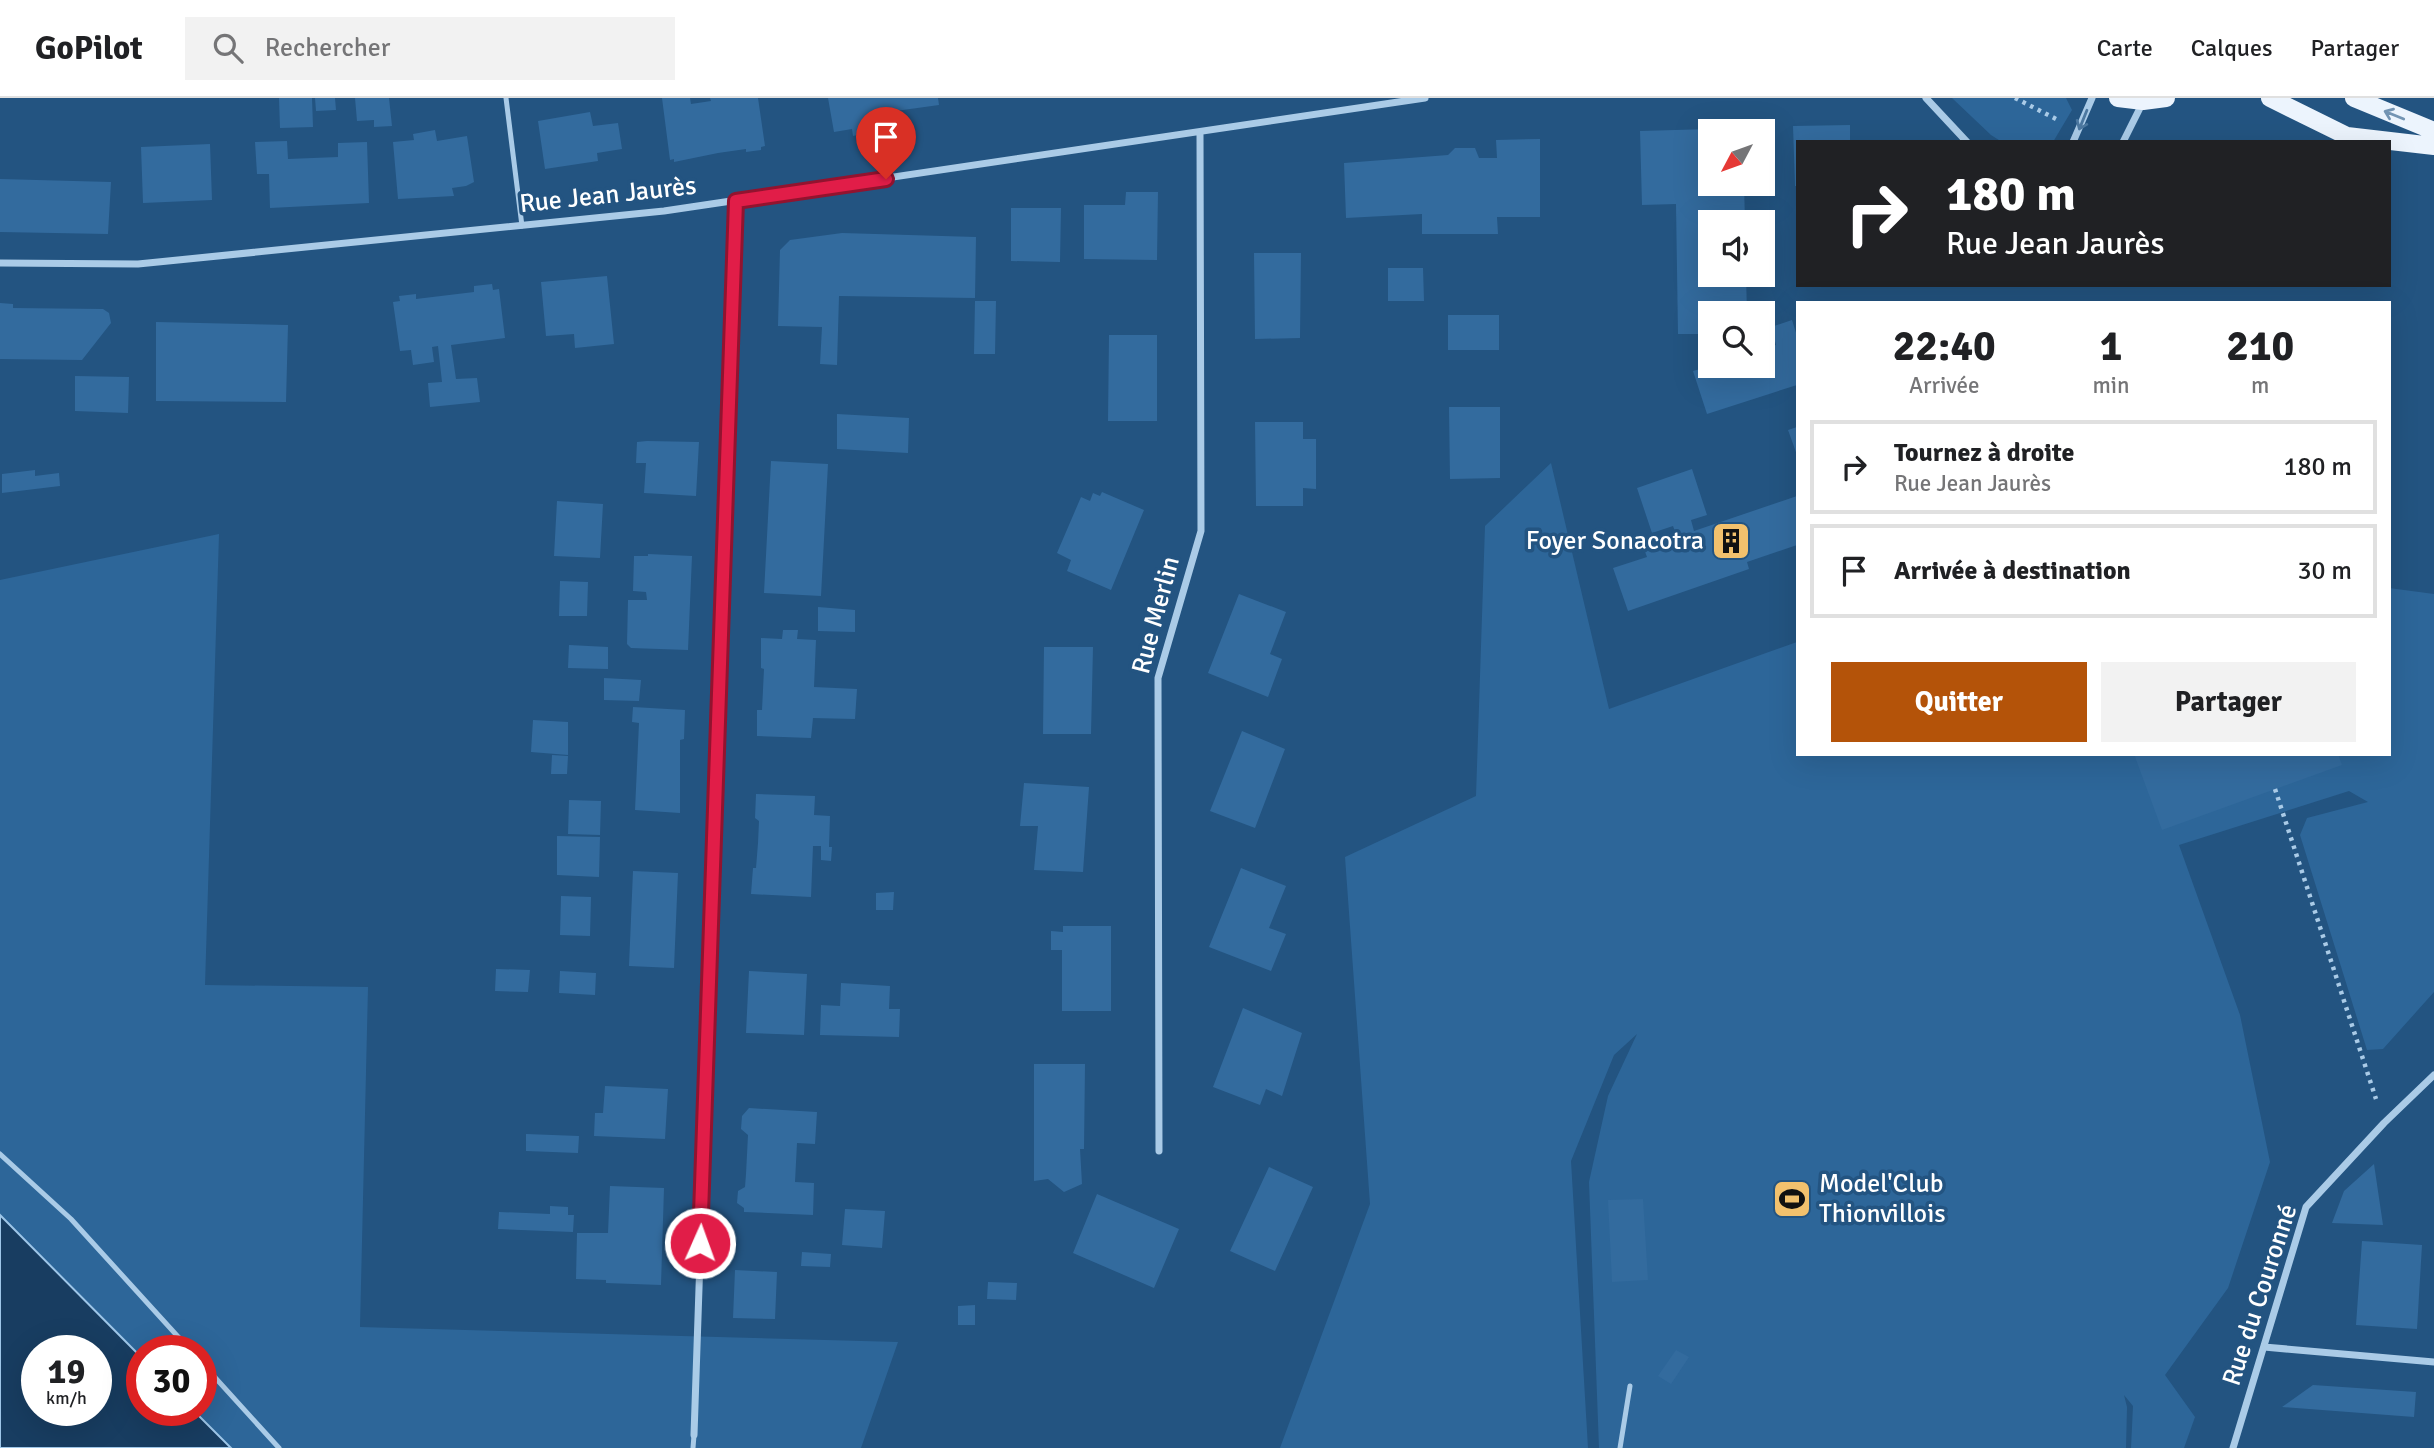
<!DOCTYPE html>
<html lang="fr">
<head>
<meta charset="utf-8">
<style>
	:root { --surface:#fff; --page:#f2f2f2; --text:#202124; --muted:#757577; --line:#e0e0e0; --accent:#b45309 }
	body { margin:0; font-family:Signika,sans-serif; background:var(--page); color:var(--text); height:100vh; display:flex; flex-direction:column; font-size:26px; white-space:nowrap }
	* { box-sizing:border-box; margin:0 }
	p { font-size:23px; color:var(--muted) }
	.icon { flex:none; width:38px; height:38px; fill:none; stroke:currentColor; stroke-width:2; stroke-linecap:round; stroke-linejoin:round }
	.map { position:relative; flex:1; overflow:hidden }
	.panel { position:absolute; left:1796px; top:203px; width:595px; height:455px; display:flex; flex-direction:column; background:var(--surface); border-radius:0px; box-shadow:0 7px 28px #0002 }
	.panel>* { flex:none }
	.hud { position:absolute; left:1796px; top:42px; width:595px; height:147px; border-radius:0px; box-shadow:0 7px 28px #0002; background:#202124; color:#fff; overflow:hidden }
	.needle { width:46px; rotate:229deg }
	.buttons { position:absolute; left:1698px; top:21px; display:grid; gap:14px }
	.buttons a { display:grid; place-items:center; width:77px; height:77px; border-radius:0px; background:var(--surface); box-shadow:0 7px 28px #0002; font-size:35px }
	.speed { position:absolute; left:21px; top:1237px; display:flex; gap:14px; font-size:35px; font-weight:700; text-align:center }
	.speed>* { display:grid; place-content:center; width:91px; height:91px; border-radius:50%; background:var(--surface); box-shadow:0 7px 28px #0002; line-height:1 }
	.speed small { font-size:18px; font-weight:400 }
	.speed .limit { border:10px solid #d22; background:#fff; color:#111 }
	.pin { position:absolute; display:grid; place-items:center; width:60px; height:60px; color:#fff; margin:-72px -30px; border-radius:50% 50% 50% 0; rotate:-45deg; box-shadow:0 0 7px #0007 }
	.pin .icon { rotate:45deg }
	.me { position:absolute; width:77px; margin:-38px; rotate:2deg; stroke-linejoin:round; filter:drop-shadow(0 0 5px #0008) }
	.turn { display:flex; align-items:center; gap:24px; height:147px; padding:0 35px; font-size:32px }
	.turn .icon { width:91px; height:91px; stroke-width:2.5 }
	.turn b { display:block; font-size:49px; line-height:60px }
	.eta { display:flex; justify-content:space-evenly; align-items:center; height:119px; text-align:center }
	.eta b { font-size:42px; font-weight:700; line-height:49px }
	.primary-button { display:flex; gap:14px; margin-top:auto; padding:14px 35px }
	.primary-button a { flex:1; height:80px; border-radius:0px; background:var(--accent); color:#fff; font-size:28px; font-weight:700; line-height:80px; text-align:center }
	.primary-button a+a { background:var(--page); color:var(--text) }
	ul { padding:0; list-style:none }
	li { display:flex; align-items:center; gap:21px; height:94px; margin:0 14px 10px; padding:0 21px; border:4px solid var(--line); border-radius:0px }
	li div { flex:1 }
	li b { display:block; font-size:26px }
	li em { font-style:normal }
	header { display:flex; align-items:center; gap:42px; box-sizing:border-box; height:98px; padding:0 35px; background:var(--surface); border-bottom:2px solid var(--line) }
	header strong { font-size:33px }
	nav { display:flex; gap:38px; margin-inline-start:auto; font-size:24px }
	.search { width:490px; height:63px; background:var(--page); display:flex; align-items:center; gap:18px; box-sizing:border-box; padding:0 24px; border-radius:0px; color:var(--muted); font-size:26px }
	.map>svg:first-child { display:block }
	.green { fill:#2d6699 }
	.water { fill:#183d61; stroke:#9ec6e8; stroke-width:2; fill-rule:evenodd }
	.building { fill:#336b9e }
	.lines { fill:none; stroke-linecap:round; stroke-linejoin:round }
	.path { stroke:#aacbe7; stroke-width:4.5; stroke-dasharray:3.5 5; stroke-linecap:butt }
	.lane { stroke:#aacbe7; stroke-width:5 }
	.street { stroke:#aacbe7; stroke-width:7 }
	.primary { stroke:#ecf4fd; stroke-width:18 }
	.oneway { stroke:#7394b3 }
	.oneway2 { stroke:#4c78a0 }
	.route-casing { stroke:#92132f; stroke-width:18 }
	.route { stroke:#e11d48; stroke-width:12 }
	.labels { text-anchor:middle; dominant-baseline:central; stroke-width:7; stroke-linejoin:round; paint-order:stroke }
	.street-label { font-size:26px; fill:#fff; stroke:#235481 }
	.poi-label { font-size:26px; fill:#fff; stroke:#235481; text-anchor:end }
</style>
</head>
<body>
<header>
<strong>GoPilot</strong>
<div class="search"><svg class="icon" aria-label="search" viewBox="0 0 24 24"><circle cx="10" cy="10" r="6"/><path d="M15 15l6 6"/></svg>Rechercher</div>
<nav><a>Carte</a><a>Calques</a><a>Partager</a></nav>
</header>
<div class="map">
<svg width="2434" height="1350" viewBox="0 0 2434 1350">
	<rect width="100%" height="100%" fill="#235481"/>
	<path class="green" d="M1952 0H2066L2072 12 2053 44H2002L1991 37Z
		M1551 365 1609 611 1797 544V656H2389V490L2434 496V894L2383 951 2367 952 2300 737 2307 720 2368 704 2349 693 2179 747 2240 917 2270 1064 2228 1190 2165 1277 2195 1319 2184 1350H2131L2133 1308 2124 1297 2127 1309 2126 1350H1599L1589 1084 1608 998 1637 936 1614 957 1571 1063 1588 1350H1280L1370 1106 1345 759 1476 698 1485 428Z
		M219 436 205 887 368 889 360 1229 898 1244 861 1350H228L191 1313 201 1312V1253H142V1263L0 1137V482Z"/>
	<path class="water" d="M0 1117 142 1260V1312L194 1313 231 1350H0ZM37 1253H96V1312H37Z"/>
	<path class="building" d="M279 0H312L313 29 280 30Z
		M315 0H335L336 12 316 13Z
		M355 0H389L392 28 374 29V22L357 23Z
		M662 0H690L691 6 711 3 710 0H758L765 48 761 49V52L746 54V51L718 55 674 64V61L670 62Z
		M828 0H938L939 7 874 16 877 33 853 38 852 31 834 34Z
		M590 14 593 28 618 25 622 51 597 55 598 63 545 71 538 23Z
		M1850 27V44H1797V88H1795L1793 28Z
		M1710 31V86H1744L1745 124H1710V177H1746L1747 215H1710V236H1678L1676 106 1642 107 1640 33Z
		M435 32 437 43 467 38 474 84 466 88 452 90 454 98 398 101 393 44 414 42 413 36Z
		M1540 41V119H1497L1498 136H1422V116L1346 120 1344 65 1448 57 1455 50H1475L1479 60H1497L1496 42Z
		M287 43 288 61 338 59V45L367 44 369 105 270 110 269 76H257L255 44Z
		M210 46 212 102 143 105 141 49Z
		M0 81 111 84 108 136 0 134Z
		M1126 94H1158L1157 162 1084 161V107H1125Z
		M1011 110H1061L1060 164 1011 163Z
		M842 135 976 139 975 200 839 198 837 267 820 266 822 229 778 228 780 152 790 142Z
		M1254 155H1301L1300 240 1255 241Z
		M1388 170H1423L1424 203H1388Z
		M607 178 614 246 575 250 574 236 546 238 541 184Z
		M492 186 493 192 499 191 505 240 451 247 456 281 477 280 480 304 430 309 428 285 442 284 438 248 432 249 434 264 413 267 411 252 400 253 393 204 400 203 399 198 416 196V201L474 194V188Z
		M975 203H996L995 256H974Z
		M0 205 13 206V210L103 211 109 215 111 225 82 262 0 261Z
		M1448 217H1499V252H1448Z
		M1792 222 1797 238V287L1707 316 1693 273 1711 268H1762V251L1776 247 1771 229Z
		M156 224 288 227 286 304 156 303Z
		M1109 237H1157V323H1108Z
		M75 278 129 279 128 315 75 313Z
		M1449 309H1500V380L1450 381Z
		M837 316 909 320 908 355 837 351Z
		M1255 324H1303V341H1316V391L1303 390V408H1256Z
		M1797 329V357L1788 332Z
		M647 343 699 344 696 398 644 395 646 365H636L637 344Z
		M771 363 828 366 821 498 764 495Z
		M1692 371 1707 417 1691 422 1694 433 1797 398V447L1747 464 1749 471 1628 513 1613 470 1647 459 1644 451 1677 439 1673 428 1652 435 1637 390Z
		M35 372V378L59 375 60 388 2 395V376Z
		M1102 394 1144 412 1111 492 1067 473 1071 462 1057 455 1081 399 1090 403 1093 395 1100 398Z
		M557 403 603 406 600 460 554 458Z
		M648 456 692 458 688 552 631 550 627 546 628 502H647L646 494 633 493 634 458H648Z
		M560 483 588 484 587 518H559Z
		M1239 496 1286 514 1270 556 1282 561 1268 599 1208 575Z
		M818 509 855 512V534L818 533Z
		M783 532H798L797 541 816 542 814 589 857 591 855 621 813 620 811 640 757 638V612H762L764 571 761 570V540L782 541Z
		M569 547 608 549V571L568 570Z
		M1044 549H1093L1091 636H1043Z
		M604 580 641 582 639 603 604 602Z
		M633 609 685 612 684 641 680 642V715L635 712 639 625 632 624Z
		M533 622 568 624V657L531 654Z
		M1242 633 1285 651 1255 730 1210 713Z
		M2134 656H2338L2342 667 2162 732Z
		M552 657 568 658 567 676H551Z
		M1024 685 1089 689 1083 774 1034 772 1038 728H1020Z
		M756 696 815 698 814 717 830 718 829 749H832L831 763 821 762V748H813L811 799 751 796 753 770H756L758 745 759 723 755 720Z
		M569 702 601 703 600 737 568 736Z
		M557 738 600 739 599 779 557 777Z
		M1241 770 1286 788 1269 830 1286 836 1271 873 1209 849Z
		M633 773 678 775 674 870 629 868Z
		M894 794 893 812H876V795Z
		M561 798 591 799 590 838 560 837Z
		M1063 828H1111V913H1062V852H1051V833L1063 834Z
		M496 871 530 872 528 894 495 893Z
		M560 873 596 875 595 897 559 895Z
		M749 873 807 876 804 937 746 935Z
		M841 885 890 888 889 911H900L899 939 820 937 821 907 840 908Z
		M1243 910 1302 935 1282 998 1266 991 1260 1007 1213 989Z
		M1034 966H1085L1084 1051H1080L1082 1086 1064 1094 1048 1081 1034 1083Z
		M605 988 668 991 665 1041 594 1038 595 1015H603Z
		M749 1010 817 1014 815 1046 797 1045 795 1084 814 1085 813 1117 744 1114V1110L737 1105 738 1093 745 1089 746 1076 748 1037 741 1031 742 1018Z
		M526 1036 579 1038 578 1055 526 1053Z
		M2374 1066 2383 1127 2332 1125 2344 1093Z
		M1269 1069 1313 1089 1275 1173 1230 1153Z
		M610 1088 664 1090 661 1187 606 1185V1182L576 1181 577 1135H608Z
		M1097 1096 1179 1131 1154 1190 1073 1155Z
		M1643 1101 1648 1182 1612 1184 1608 1102Z
		M550 1108 568 1109V1117H574L573 1134 498 1131 499 1114 550 1116Z
		M845 1111 885 1113 882 1150 842 1147Z
		M2362 1143 2422 1147 2417 1231 2356 1227Z
		M802 1154 831 1156 830 1169 801 1168Z
		M735 1172 777 1174 775 1221 733 1220Z
		M988 1184 1017 1185 1016 1202 987 1201Z
		M975 1207V1227H958V1208Z
		M1676 1252 1689 1259 1671 1286 1658 1278Z
		M2313 1287 2416 1294 2414 1319 2282 1309Z"/>
	<g class="lines">
		<path class="path" d="M2015 0 2058 22
			M2275 691 2376 1001"/>
		<path class="lane" d="M506 0 522 128
			M0 1056 71 1121 191 1253
			M201 1264 279 1350
			M693 1350 694 1337
			M1620 1350 1630 1288"/>
		<path class="street" d="M1926 0 1967 44
			M2073 44 2092 0
			M2123 44 2143 4
			M0 165 138 166 664 113 1425 0
			M1159 1053 1158 580 1201 433 1200 35
			M2264 1249 2434 1264
			M694 1337 736 103
			M2233 1350 2306 1109 2384 1025 2434 977"/>
		<path class="primary" d="M2118 0 2143 3 2166 0
			M2270 0 2347 38 2434 48
			M2354 0 2434 33"/>
	</g>
	<defs><path id="oneway-shaft" d="M-6 0H5M1.5-3L5.5 0L1.5 3" fill="none" stroke-width="1.6" stroke-linecap="round" stroke-linejoin="round" transform="scale(1.75)"/></defs>
	<use class="oneway" href="#oneway-shaft" transform="translate(2394 17) rotate(-158)"/>
	<use class="oneway2" href="#oneway-shaft" transform="translate(2083 22) rotate(112)"/>
	<g class="lines">
		<defs>
			<path id="route" d="M700 1145 736 103 886 81"/>
		</defs>
		<use href="#route" class="route-casing"/>
		<use href="#route" class="route"/>
	</g>
	<defs>
		<symbol id="building-square" viewBox="-11 -11 22 22"><rect x="-9" y="-9" width="18" height="18" rx="4" fill="#f2c16d" stroke="#235481"/><path d="M-4-6H4V6H1V3H-1V6H-4ZM-2.5-4.3h1.7v1.8h-1.7ZM.8-4.3h1.7v1.8H.8ZM-2.5-1h1.7V.8h-1.7ZM.8-1h1.7V.8H.8Z" fill="#111"/></symbol>
		<symbol id="stadium-square" viewBox="-11 -11 22 22"><rect x="-9" y="-9" width="18" height="18" rx="4" fill="#f2c16d" stroke="#235481"/><path d="M0-5a6.5 5 0 1 0 0 10a6.5 5 0 1 0 0-10ZM-3.5-1.8h7v3.6h-7Z" fill="#111"/></symbol>
	</defs>
	<g fill-rule="evenodd">
		<use href="#building-square" x="1709" y="421" width="44" height="44"/>
		<use href="#stadium-square" x="1770" y="1079" width="44" height="44"/>
	</g>
	<g class="labels">
		<g class="street-label">
			<text transform="translate(608 97) rotate(-6)">Rue Jean Jaurès</text>
			<text transform="translate(1156 517) rotate(-75)">Rue Merlin</text>
			<text transform="translate(2260 1197) rotate(-72)">Rue du Couronné</text>
		</g>
		<g class="poi-label">
			<text x="1704" y="443">Foyer Sonacotra</text>
			<text x="1819" y="1086" text-anchor="start">Model'Club<tspan x="1819" dy="30">Thionvillois</tspan></text>
		</g>
	</g>
</svg>
<div class="buttons">
<a><svg class="needle" viewBox="-14 -14 28 28"><path d="M0-13l5 13h-10z" fill="#e53935"/><path d="M0 13l5-13h-10z" fill="#757577"/></svg></a>
<a><svg class="icon" aria-label="sound" viewBox="0 0 24 24"><path d="M4 9h4l5-4v14l-5-4H4zM17 9q2 3 0 6"/></svg></a>
<a><svg class="icon" aria-label="search" viewBox="0 0 24 24"><circle cx="10" cy="10" r="6"/><path d="M15 15l6 6"/></svg></a>
</div>
<div class="speed"><div>19<small>km/h</small></div><div class="limit">30</div></div>
<div class="pin" style="left:886px;top:81px;background:#d93025"><svg class="icon" aria-label="arrive" viewBox="0 0 24 24"><path d="M6 21V4h12l-3 4 3 4H6"/></svg></div>
<svg class="me" style="left:700px;top:1145px" viewBox="-20 -20 40 40"><circle r="17" fill="#e11d48" stroke="#fff" stroke-width="3"/><path d="M0-11L8 9 0 5-8 9z" fill="#fff"/></svg>
<div class="hud">
<div class="turn"><svg class="icon" aria-label="right" viewBox="0 0 24 24"><path d="M7 20v-9h11M14 6l5 5-5 5"/></svg><div><b>180 m</b>Rue Jean Jaurès</div></div>
</div>
<section class="panel">
<div class="eta">
<div><b>22:40</b><p>Arrivée</p></div>
<div><b>1</b><p>min</p></div>
<div><b>210</b><p>m</p></div>
</div>
<ul>
<li><svg class="icon" aria-label="right" viewBox="0 0 24 24"><path d="M7 20v-9h11M14 6l5 5-5 5"/></svg><div><b>Tournez à droite</b><p>Rue Jean Jaurès</p></div><em>180 m</em></li>
<li><svg class="icon" aria-label="arrive" viewBox="0 0 24 24"><path d="M6 21V4h12l-3 4 3 4H6"/></svg><div><b>Arrivée à destination</b></div><em>30 m</em></li>
</ul>
<div class="primary-button"><a>Quitter</a><a>Partager</a></div>
</section>
</div>
</body>
</html>
